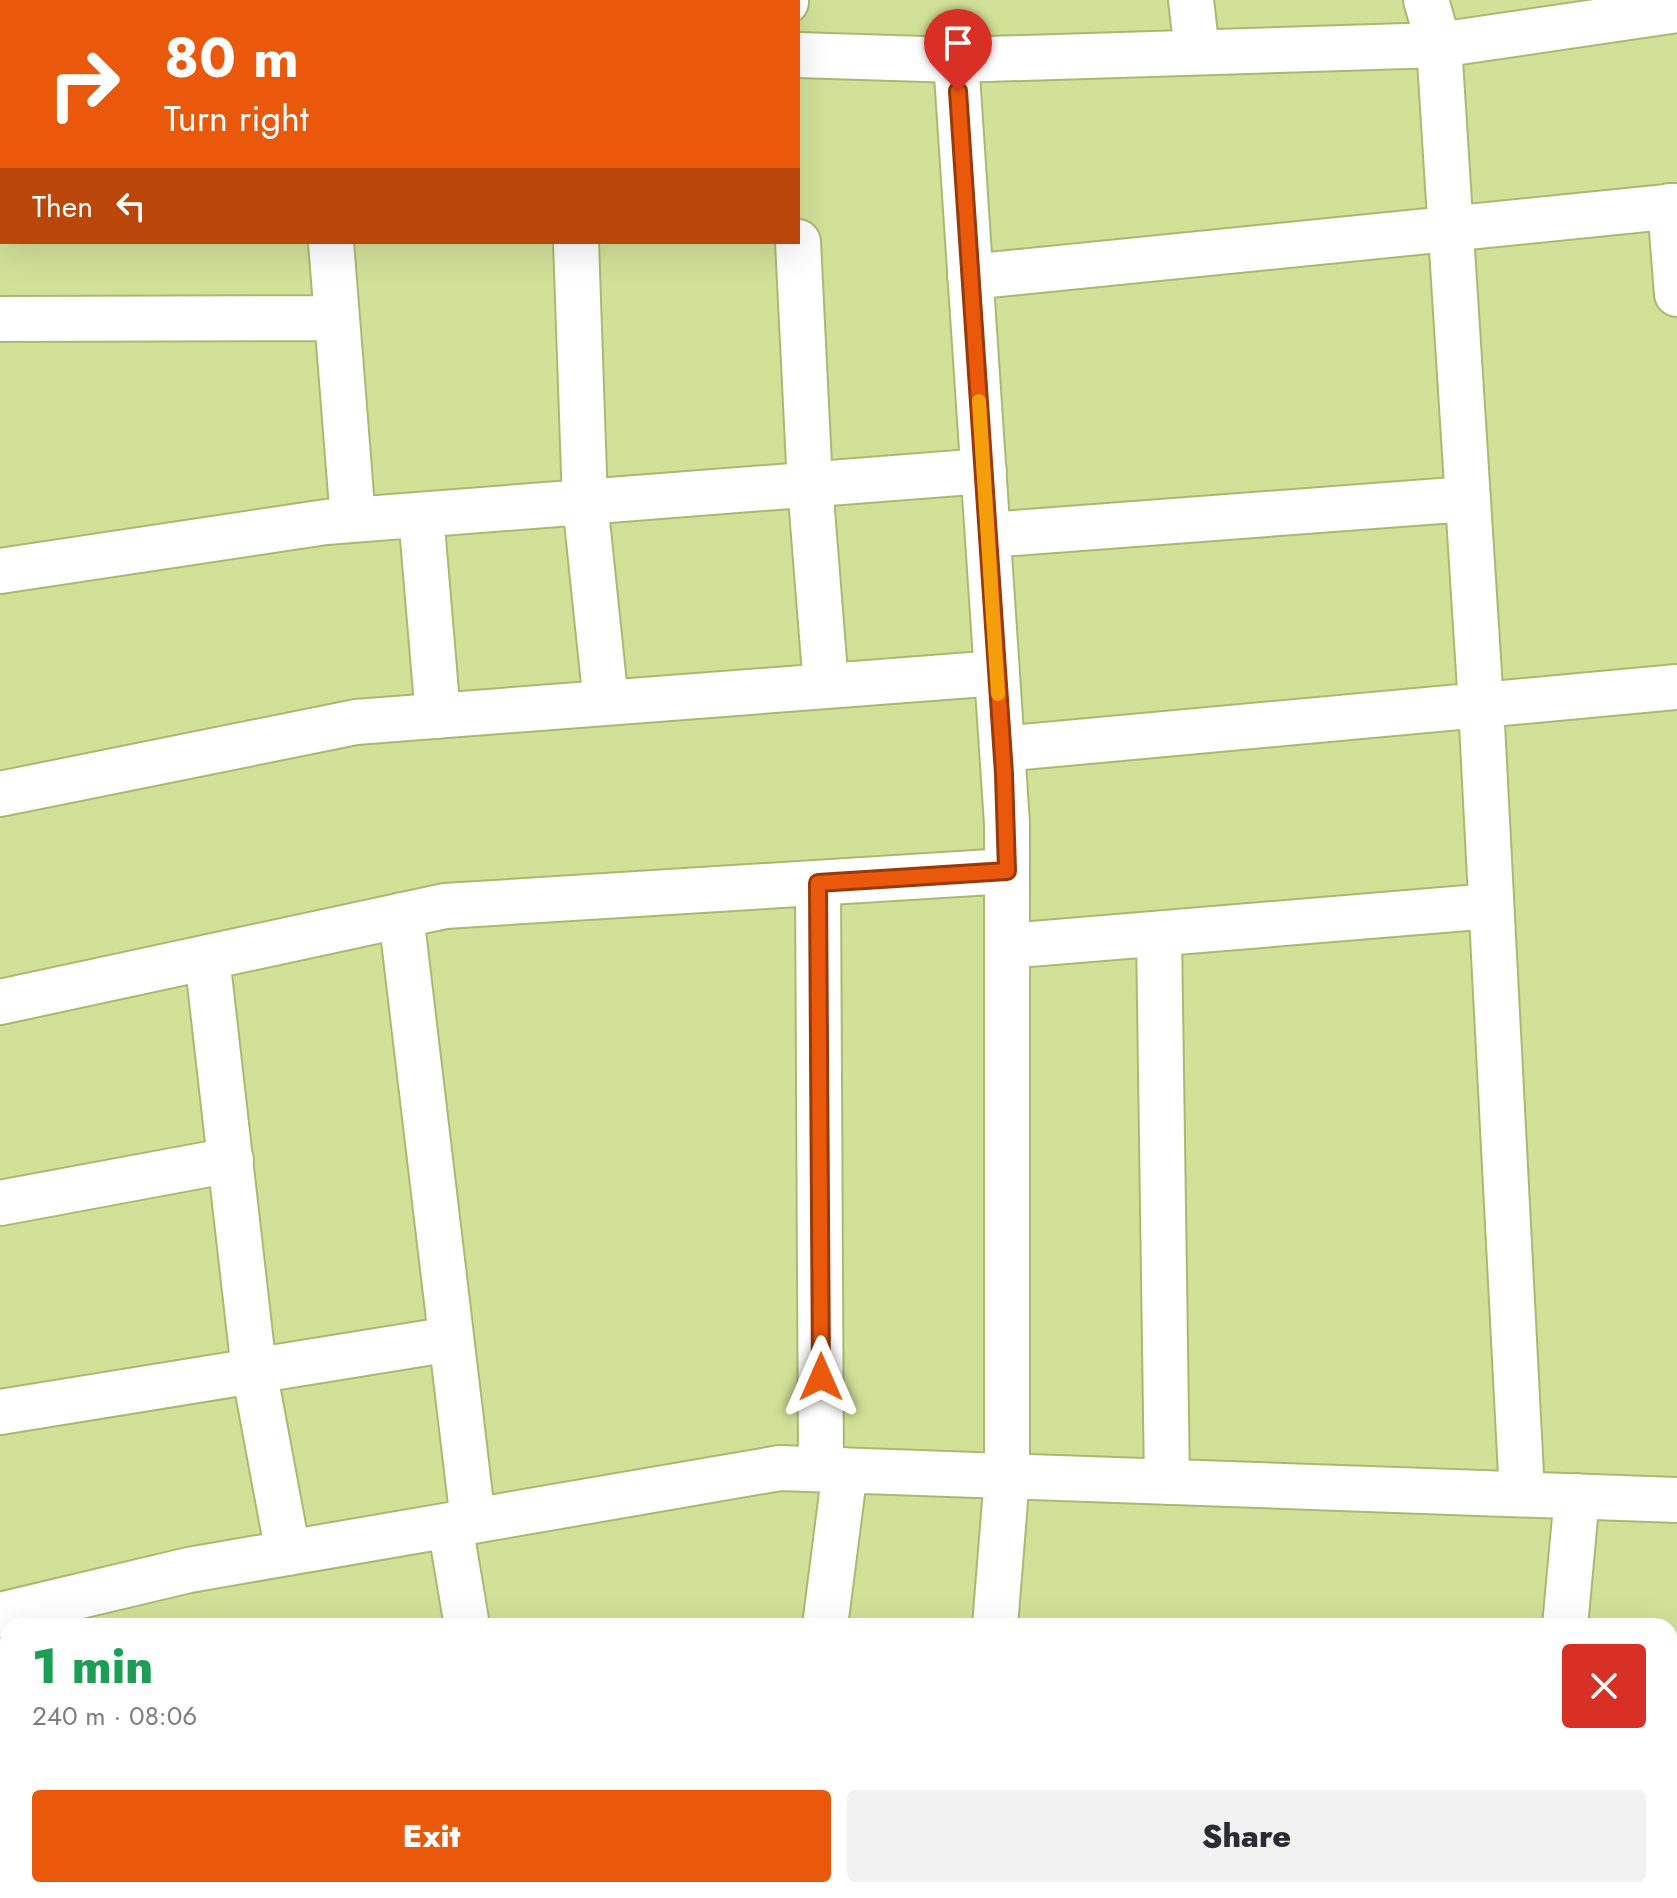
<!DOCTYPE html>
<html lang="en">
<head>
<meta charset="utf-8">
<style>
	:root { --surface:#fff; --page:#f2f2f3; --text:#2b2b33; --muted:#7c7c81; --accent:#ea580c }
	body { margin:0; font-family:Jost,sans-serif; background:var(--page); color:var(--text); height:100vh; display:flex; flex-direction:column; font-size:30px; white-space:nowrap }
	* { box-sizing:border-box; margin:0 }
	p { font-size:26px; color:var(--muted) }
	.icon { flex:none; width:44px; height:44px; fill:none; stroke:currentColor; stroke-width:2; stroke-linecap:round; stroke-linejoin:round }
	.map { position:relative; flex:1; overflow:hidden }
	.details { position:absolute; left:0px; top:1618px; width:1678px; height:280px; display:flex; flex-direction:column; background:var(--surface); border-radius:24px 24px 0 0; box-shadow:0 8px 32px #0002 }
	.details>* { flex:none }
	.hud { position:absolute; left:0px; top:0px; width:800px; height:244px; box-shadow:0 8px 32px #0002; background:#ea580c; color:#fff; overflow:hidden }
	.pin { position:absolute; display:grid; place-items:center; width:68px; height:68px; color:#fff; margin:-82px -34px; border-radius:50% 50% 50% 0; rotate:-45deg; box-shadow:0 0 8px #0007 }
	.pin .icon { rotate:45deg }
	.me { position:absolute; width:88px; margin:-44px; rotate:0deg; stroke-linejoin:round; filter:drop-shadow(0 0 6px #0008) }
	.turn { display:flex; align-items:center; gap:28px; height:168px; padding:0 32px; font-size:36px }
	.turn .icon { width:104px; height:104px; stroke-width:2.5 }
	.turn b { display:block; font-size:56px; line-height:68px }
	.then { display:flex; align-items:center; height:76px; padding:0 32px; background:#0003; gap:16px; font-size:30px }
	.round { display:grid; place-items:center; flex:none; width:84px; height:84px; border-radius:8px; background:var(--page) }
	.head { display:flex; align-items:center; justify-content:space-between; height:136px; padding:0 32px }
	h1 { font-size:48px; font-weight:800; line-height:60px; color:#1e9e55 }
	.cta { display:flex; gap:16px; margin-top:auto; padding:16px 32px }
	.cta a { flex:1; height:92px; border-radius:8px; background:var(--accent); color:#fff; font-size:32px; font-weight:800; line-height:92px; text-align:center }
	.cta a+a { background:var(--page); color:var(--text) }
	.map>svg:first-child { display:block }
	.building { fill:#8ebb80; stroke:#638e55; stroke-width:2 }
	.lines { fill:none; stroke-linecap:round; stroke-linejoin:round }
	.minor-casing { stroke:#aab972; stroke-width:48 }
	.minor { stroke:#fff; stroke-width:44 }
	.route-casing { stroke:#983908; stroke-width:20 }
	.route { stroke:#ea580c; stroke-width:14 }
	.slow { stroke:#f59e0b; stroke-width:14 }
</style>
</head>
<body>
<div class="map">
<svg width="1677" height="1898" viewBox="0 0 1677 1898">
	<rect width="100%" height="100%" fill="#d2e198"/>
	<path class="building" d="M8 1721V1814L0 1816V1723Z
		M8 1862V1890H50L53 1898H0V1865Z
		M888 1890H954V1898H888Z
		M1169 1890H1271L1272 1898H1215L1167 1894Z
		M1358 1890H1433V1898H1359Z
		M1486 1890H1562L1564 1898H1488Z"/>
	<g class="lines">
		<defs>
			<path id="minor" d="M786 0V2
				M1191 0 1197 52
				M1426 0 1439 45 1481 705 1522 1494
				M446 2V0
				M0 30H2
				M798 55 956 60
				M1670 206 1677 294
				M331 242 353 520
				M576 242 585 502 606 703
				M798 242 810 485 826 686
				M970 277 1677 206
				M0 319 337 318
				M421 515 438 716
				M988 535 1467 499
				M0 571 326 522 984 471
				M1002 749 1677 687
				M0 794 356 722 997 673
				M818 883 821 1469
				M401 915 473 1521
				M1159 934 1167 1482
				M1007 946 1491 906
				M207 957 254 1370 288 1553
				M0 1002 445 906 1007 871
				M0 1203 231 1160
				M0 1412 451 1339
				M450 1525 467 1626
				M0 1615 189 1570 780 1468 1677 1500
				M825 1626 845 1470
				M995 1626 1007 1476V824L956 60 1439 45 1677 10
				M1565 1626 1577 1496
				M1670 1722 1677 1844
				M0 1846 8 1844
				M511 1890 512 1898
				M1287 1890 1288 1898
				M1454 1890 1455 1898
				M790 1898 791 1890
				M975 1898 976 1890"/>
		</defs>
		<use href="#minor" class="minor-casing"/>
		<use href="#minor" class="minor"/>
	</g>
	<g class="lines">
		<defs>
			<path id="route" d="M821 1377 818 883 1007 871 1004 774 958 91"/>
		</defs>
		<use href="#route" class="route-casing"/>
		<use href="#route" class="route"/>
		<path class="slow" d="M979 401 998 694"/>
	</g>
</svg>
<div class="pin" style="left:958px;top:91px;background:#d93025"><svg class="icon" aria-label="arrive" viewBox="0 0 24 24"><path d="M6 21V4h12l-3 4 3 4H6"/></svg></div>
<svg class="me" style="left:821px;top:1377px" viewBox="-20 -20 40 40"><path d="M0-17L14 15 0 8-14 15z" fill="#ea580c" stroke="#fff" stroke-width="4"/></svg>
<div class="hud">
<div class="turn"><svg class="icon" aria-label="right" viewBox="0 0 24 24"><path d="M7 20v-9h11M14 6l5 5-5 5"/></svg><div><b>80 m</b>Turn right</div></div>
<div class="then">Then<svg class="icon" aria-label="left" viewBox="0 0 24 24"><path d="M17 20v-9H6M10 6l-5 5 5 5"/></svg></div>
</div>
<section class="details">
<div class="head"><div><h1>1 min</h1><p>240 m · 08:06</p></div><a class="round" style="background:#d93025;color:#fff"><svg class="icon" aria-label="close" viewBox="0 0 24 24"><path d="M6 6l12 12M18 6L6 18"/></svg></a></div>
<div class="cta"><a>Exit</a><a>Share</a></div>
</section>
</div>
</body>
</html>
